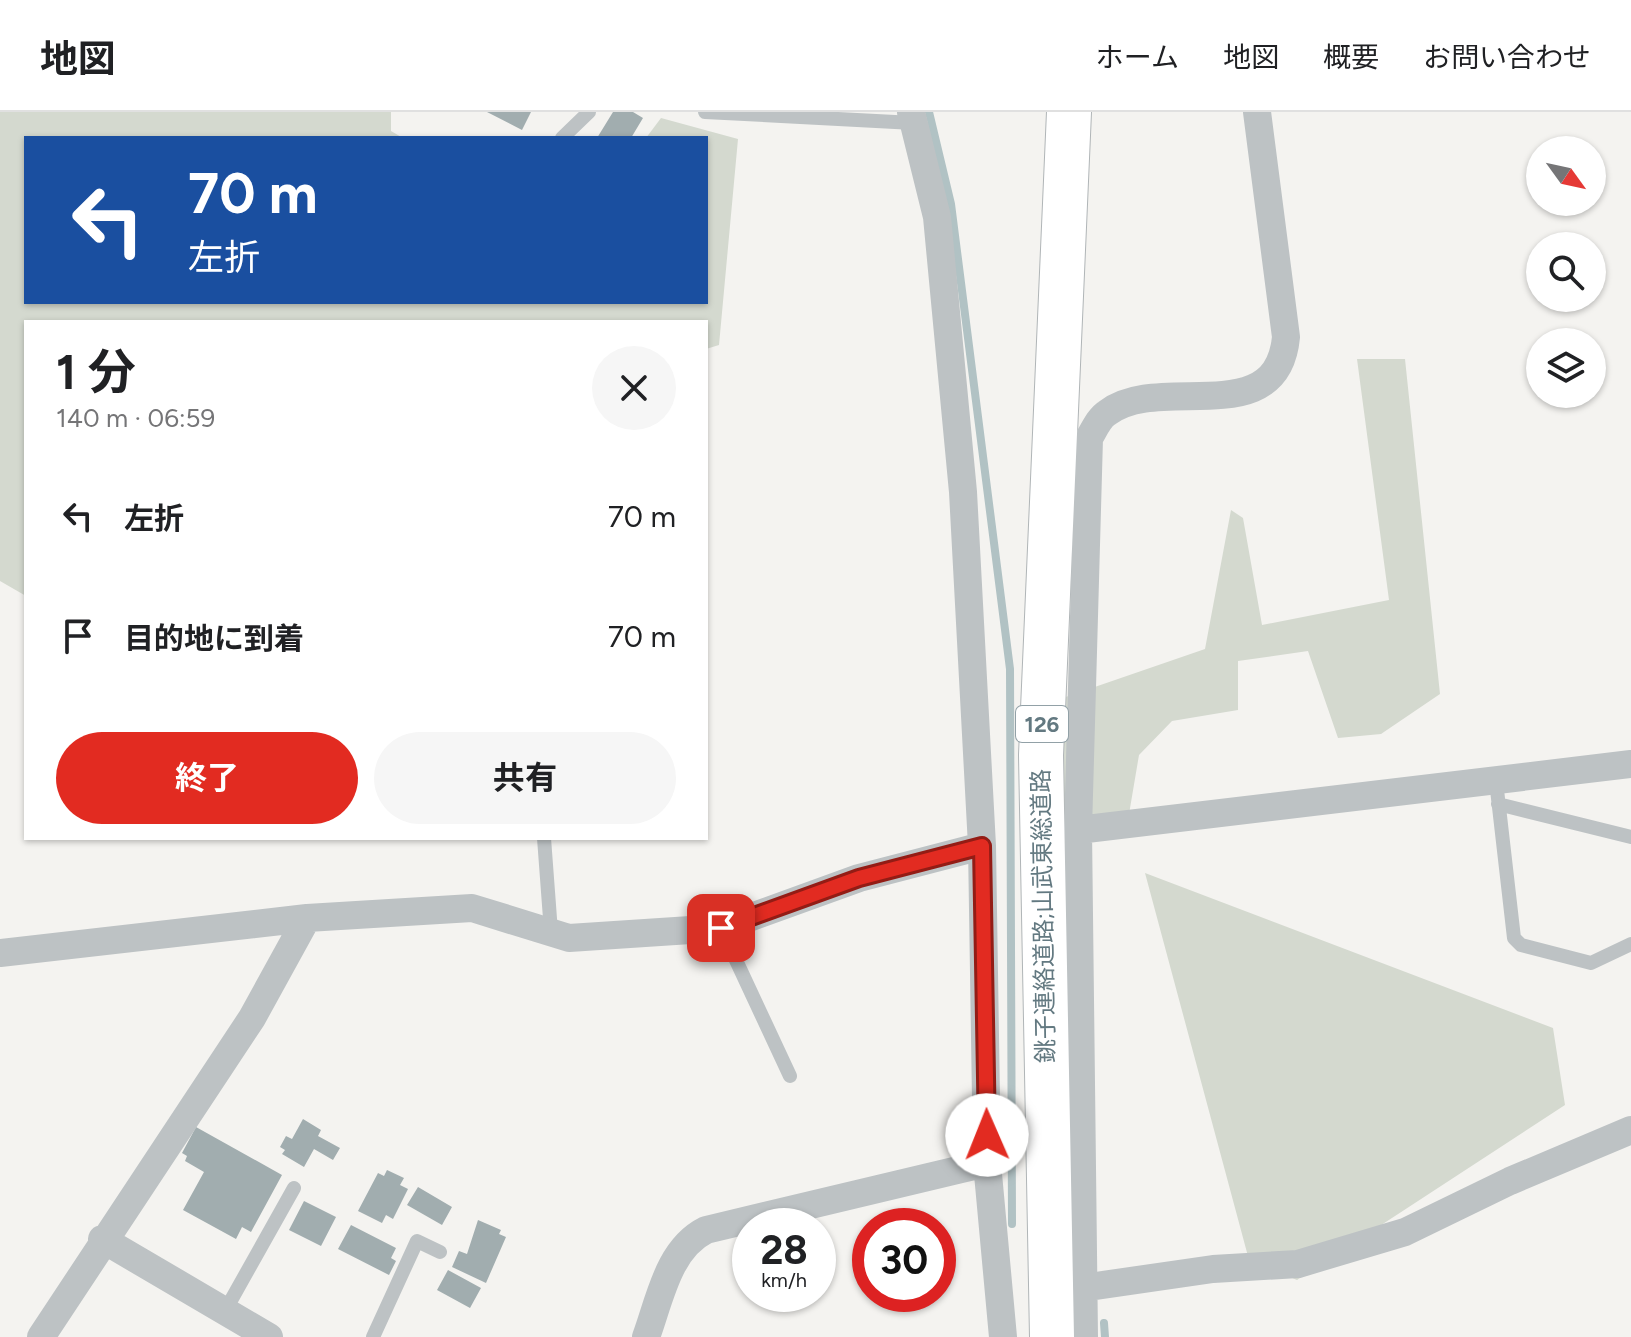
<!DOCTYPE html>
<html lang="ja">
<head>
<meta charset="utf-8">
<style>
	:root { --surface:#fff; --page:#f6f6f6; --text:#202124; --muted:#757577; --line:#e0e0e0; --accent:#e22b21 }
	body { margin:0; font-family:Figtree,"Noto Sans JP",sans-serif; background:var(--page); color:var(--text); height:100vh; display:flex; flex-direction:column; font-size:30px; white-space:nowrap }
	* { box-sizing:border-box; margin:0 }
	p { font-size:26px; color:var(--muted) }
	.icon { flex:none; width:44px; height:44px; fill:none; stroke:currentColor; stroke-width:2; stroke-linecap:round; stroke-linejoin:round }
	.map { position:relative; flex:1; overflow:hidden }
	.side { position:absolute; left:24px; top:208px; width:684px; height:520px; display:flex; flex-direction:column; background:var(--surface); border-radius:0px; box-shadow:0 2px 6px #0004 }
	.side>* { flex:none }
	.hud { position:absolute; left:24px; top:24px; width:684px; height:168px; border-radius:0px; box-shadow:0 2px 6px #0004; background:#1a4fa0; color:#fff; overflow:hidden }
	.needle { width:52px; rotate:123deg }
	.buttons { position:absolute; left:1526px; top:24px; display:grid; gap:16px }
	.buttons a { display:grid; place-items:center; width:80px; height:80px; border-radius:50%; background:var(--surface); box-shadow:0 2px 6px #0004; font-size:40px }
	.speed { position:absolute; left:732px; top:1096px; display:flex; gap:16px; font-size:40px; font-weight:700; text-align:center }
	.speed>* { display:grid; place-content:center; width:104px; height:104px; border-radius:50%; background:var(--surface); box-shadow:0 2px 6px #0004; line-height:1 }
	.speed small { font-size:20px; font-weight:400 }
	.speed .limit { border:12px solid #d22; background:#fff; color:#111 }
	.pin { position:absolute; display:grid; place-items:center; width:68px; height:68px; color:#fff; margin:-34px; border-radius:16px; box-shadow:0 4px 12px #0006 }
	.me { position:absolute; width:88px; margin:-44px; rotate:359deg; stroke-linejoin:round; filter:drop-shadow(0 0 6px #0008) }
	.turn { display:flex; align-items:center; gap:28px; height:168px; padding:0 32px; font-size:36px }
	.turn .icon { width:104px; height:104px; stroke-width:2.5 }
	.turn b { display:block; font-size:56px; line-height:68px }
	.round { display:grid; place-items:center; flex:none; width:84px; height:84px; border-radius:42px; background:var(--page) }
	.head { display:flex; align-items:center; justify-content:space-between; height:136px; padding:0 32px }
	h1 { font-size:48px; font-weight:700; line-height:60px }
	.primary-button { display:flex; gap:16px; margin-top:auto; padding:16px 32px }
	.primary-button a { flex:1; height:92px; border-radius:48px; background:var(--accent); color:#fff; font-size:32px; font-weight:700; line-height:92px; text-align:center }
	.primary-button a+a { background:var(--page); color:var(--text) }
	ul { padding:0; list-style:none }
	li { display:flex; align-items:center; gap:24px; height:120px; padding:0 32px }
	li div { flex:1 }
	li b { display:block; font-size:30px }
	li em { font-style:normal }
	header { display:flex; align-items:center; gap:48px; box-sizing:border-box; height:112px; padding:0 40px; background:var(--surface); border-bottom:2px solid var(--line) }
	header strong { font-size:38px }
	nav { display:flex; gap:44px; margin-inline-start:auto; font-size:28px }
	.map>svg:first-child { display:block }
	.green { fill:#d4d9cf }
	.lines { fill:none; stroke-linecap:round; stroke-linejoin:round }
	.stream { stroke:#b1c2c4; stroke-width:8 }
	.building { fill:#a1adaf }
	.trunk-casing { stroke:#b0b5b7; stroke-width:46 }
	.service { stroke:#bdc2c4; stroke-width:14 }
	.minor { stroke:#bdc2c4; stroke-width:28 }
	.trunk { stroke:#fff; stroke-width:44 }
	.route-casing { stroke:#931c15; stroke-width:20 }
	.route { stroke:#e22b21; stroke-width:14 }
	.labels { text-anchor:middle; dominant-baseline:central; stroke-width:8; stroke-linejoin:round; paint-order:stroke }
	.shield { fill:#fff; stroke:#92a1a7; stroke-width:2 }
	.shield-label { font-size:22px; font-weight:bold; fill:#637981 }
	.street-label { font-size:24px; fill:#637981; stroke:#fff }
</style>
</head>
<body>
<header>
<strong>地図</strong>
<nav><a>ホーム</a><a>地図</a><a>概要</a><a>お問い合わせ</a></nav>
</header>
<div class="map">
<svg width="1631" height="1225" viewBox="0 0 1631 1225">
	<rect width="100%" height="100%" fill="#f4f3f0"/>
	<path class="green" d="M0 0H391V19L403 26H26V190H706V26H646L661 6 738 27 719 233 706 237V210H26V484L0 469Z
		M1357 247H1405L1440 582 1381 622 1338 626 1308 539 1238 549V598L1172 609 1139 643 1128 708 1052 711 1057 588 1205 537 1231 398 1243 406 1262 513 1389 488Z
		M1145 761 1553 916 1565 993 1297 1168 1249 1148Z"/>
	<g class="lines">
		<path class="stream" d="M929 0 951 92 1010 557 1012 1112
			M1104 1211 1105 1225"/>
	</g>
	<path class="building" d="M487 0H531L522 18Z
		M613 0H633L643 6 631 26H597Z
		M303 1007 321 1018 318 1024 340 1036 333 1048 314 1037 304 1055 282 1042 285 1038 280 1035 286 1024 292 1027Z
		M196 1015 282 1063 251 1120 242 1115 236 1127 183 1098 204 1060 185 1049 187 1044 182 1041Z
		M387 1058 404 1066 400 1073 408 1077 393 1107 386 1103 382 1111 358 1099 378 1061 384 1064Z
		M418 1075 452 1095 442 1113 407 1093Z
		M304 1089 336 1105 321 1134 289 1118Z
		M478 1108 501 1118 499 1122 506 1125 486 1171 452 1155 459 1139 467 1142Z
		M351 1113 396 1136 391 1146 396 1149 389 1163 338 1137Z
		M448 1158 481 1176 470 1196 437 1178Z"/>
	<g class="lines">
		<defs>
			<path id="trunk" d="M1052 1225 1041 643 1069 0"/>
		</defs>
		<use href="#trunk" class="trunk-casing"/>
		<path class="service" d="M705 0 914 11
			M562 26 589 0
			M1496 669 1514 826 1521 833 1591 851 1631 832
			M1498 692 1631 725
			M544 726 551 820
			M721 816 790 964
			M225 1199 294 1076
			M373 1225 417 1129 440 1140"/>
		<path class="minor" d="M911 0 937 105 963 380 982 734 987 1051 1003 1225
			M1078 718 1631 652
			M0 841 307 806 472 796 569 826 721 816 859 766 982 734
			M102 1127 269 1225
			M1082 1176 1213 1157 1298 1152 1405 1120 1510 1069 1631 1018
			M41 1225 252 906 307 806
			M646 1225C660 1187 668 1137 706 1118L987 1051
			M1084 1225 1078 718 1089 326C1094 318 1099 306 1107 301 1160 260 1277 321 1286 225L1257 0"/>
		<use href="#trunk" class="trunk"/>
	</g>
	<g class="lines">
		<defs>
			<path id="route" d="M721 816 859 766 982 734 987 1023"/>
		</defs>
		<use href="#route" class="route-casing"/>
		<use href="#route" class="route"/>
	</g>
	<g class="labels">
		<rect class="shield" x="1016" y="594" width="52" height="36" rx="6"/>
		<g class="shield-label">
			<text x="1042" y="612">126</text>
		</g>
		<g class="street-label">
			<text transform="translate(1043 804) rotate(-91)">銚子連絡道路;山武東総道路</text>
		</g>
	</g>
</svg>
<div class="buttons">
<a><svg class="needle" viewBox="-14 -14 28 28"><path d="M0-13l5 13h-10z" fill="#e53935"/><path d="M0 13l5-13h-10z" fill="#757577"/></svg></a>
<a><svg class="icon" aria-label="search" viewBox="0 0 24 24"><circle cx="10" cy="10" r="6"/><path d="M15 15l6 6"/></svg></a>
<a><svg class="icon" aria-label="layers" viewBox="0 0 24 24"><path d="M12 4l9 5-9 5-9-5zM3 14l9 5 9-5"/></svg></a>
</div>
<div class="speed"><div>28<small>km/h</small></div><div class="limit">30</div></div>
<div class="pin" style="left:721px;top:816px;background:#d93025"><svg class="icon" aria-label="arrive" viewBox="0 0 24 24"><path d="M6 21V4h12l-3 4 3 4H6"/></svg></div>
<svg class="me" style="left:987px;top:1023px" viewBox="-20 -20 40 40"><circle r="19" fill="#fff"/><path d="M0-13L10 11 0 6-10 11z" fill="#e22b21"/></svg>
<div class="hud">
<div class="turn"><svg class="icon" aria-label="left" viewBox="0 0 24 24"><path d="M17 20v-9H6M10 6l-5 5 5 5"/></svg><div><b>70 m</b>左折</div></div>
</div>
<section class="side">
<div class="head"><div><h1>1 分</h1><p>140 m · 06:59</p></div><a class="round"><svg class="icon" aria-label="close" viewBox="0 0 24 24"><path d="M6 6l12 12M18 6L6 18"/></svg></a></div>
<ul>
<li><svg class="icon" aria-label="left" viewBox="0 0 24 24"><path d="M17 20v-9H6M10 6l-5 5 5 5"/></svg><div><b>左折</b></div><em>70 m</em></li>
<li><svg class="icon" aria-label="arrive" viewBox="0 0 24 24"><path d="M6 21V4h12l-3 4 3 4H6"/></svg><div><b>目的地に到着</b></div><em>70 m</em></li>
</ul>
<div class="primary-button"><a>終了</a><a>共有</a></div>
</section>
</div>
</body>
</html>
